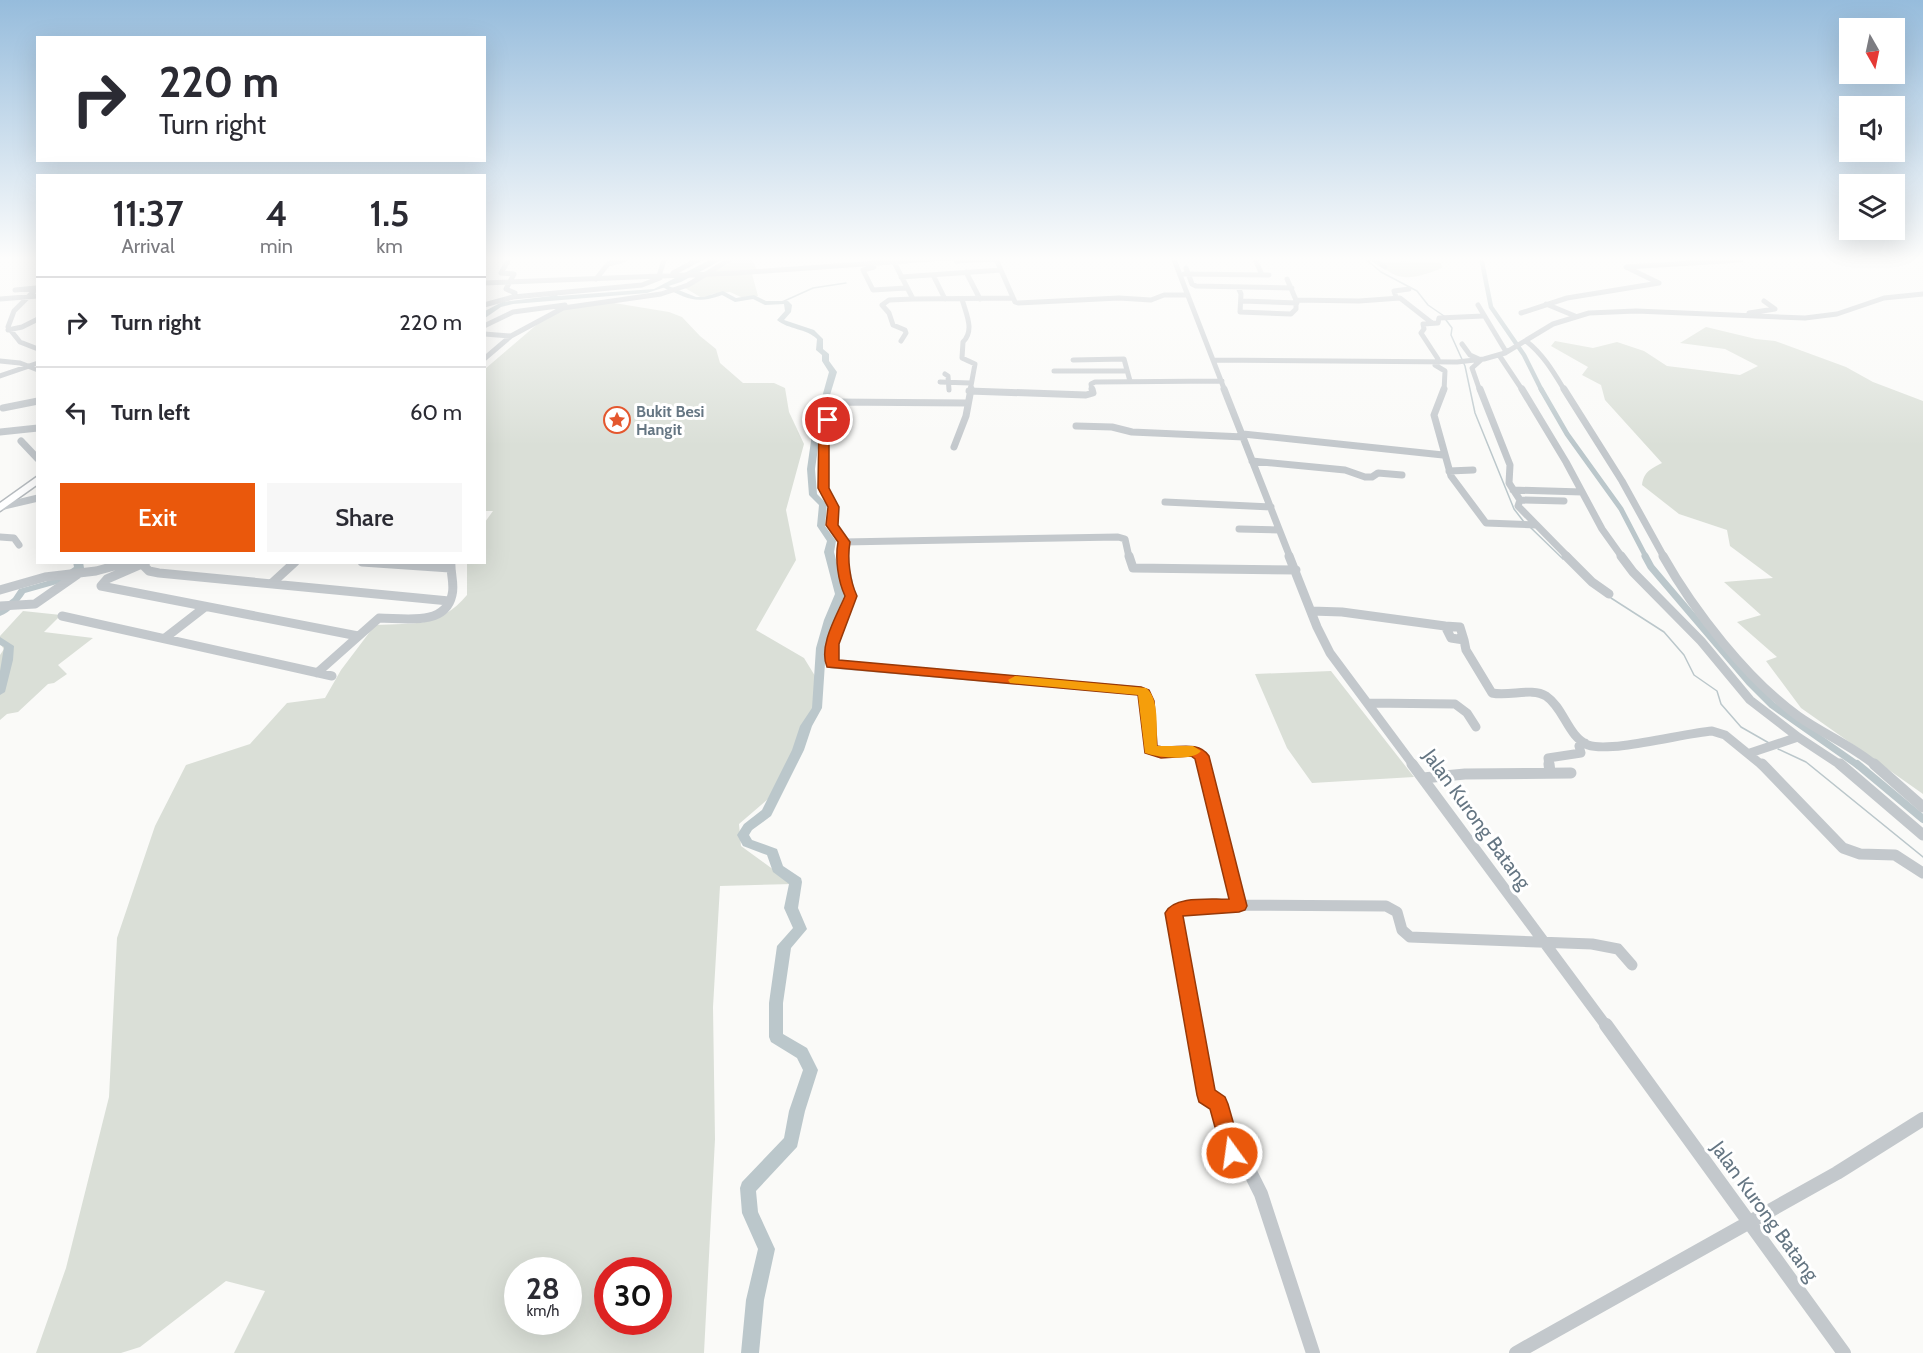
<!DOCTYPE html>
<html lang="en">
<head>
<meta charset="utf-8">
<style>
	:root { --surface:#fff; --page:#f7f7f7; --text:#2b2b33; --muted:#7c7c81; --line:#e1e1e2; --accent:#ea580c }
	body { margin:0; font-family:Cabin,sans-serif; background:var(--page); color:var(--text); height:100vh; display:flex; flex-direction:column; font-size:22px; white-space:nowrap }
	* { box-sizing:border-box; margin:0 }
	p { font-size:20px; color:var(--muted) }
	.icon { flex:none; width:33px; height:33px; fill:none; stroke:currentColor; stroke-width:2; stroke-linecap:round; stroke-linejoin:round }
	.map { position:relative; flex:1; overflow:hidden }
	.sheet { position:absolute; left:36px; top:174px; width:450px; height:390px; display:flex; flex-direction:column; background:var(--surface); border-radius:0px; box-shadow:0 6px 24px #0002 }
	.sheet>* { flex:none }
	.top-card { position:absolute; left:36px; top:36px; width:450px; height:126px; border-radius:0px; box-shadow:0 6px 24px #0002; background:#fff; color:var(--text); overflow:hidden }
	.needle { width:39px; rotate:171deg }
	.fabs { position:absolute; left:1839px; top:18px; display:grid; gap:12px }
	.fabs a { display:grid; place-items:center; width:66px; height:66px; border-radius:0px; background:var(--surface); box-shadow:0 6px 24px #0002; font-size:30px }
	.speed { position:absolute; left:504px; top:1257px; display:flex; gap:12px; font-size:30px; font-weight:700; text-align:center }
	.speed>* { display:grid; place-content:center; width:78px; height:78px; border-radius:50%; background:var(--surface); box-shadow:0 6px 24px #0002; line-height:1 }
	.speed small { font-size:15px; font-weight:400 }
	.speed .limit { border:9px solid #d22; background:#fff; color:#111 }
	.pin { position:absolute; display:grid; place-items:center; width:51px; height:51px; color:#fff; margin:-26px; border:3px solid #fff; border-radius:50%; box-shadow:0 2px 6px #0007 }
	.me { position:absolute; width:66px; margin:-33px; rotate:346deg; stroke-linejoin:round; filter:drop-shadow(0 0 4px #0008) }
	.turn { display:flex; align-items:center; gap:21px; height:126px; padding:0 24px; font-size:27px }
	.turn .icon { width:78px; height:78px; stroke-width:2.5 }
	.turn b { display:block; font-size:42px; line-height:51px }
	.eta { display:flex; justify-content:space-evenly; align-items:center; height:102px; text-align:center }
	.eta b { font-size:36px; font-weight:600; line-height:42px }
	.button { display:flex; gap:12px; margin-top:auto; padding:12px 24px }
	.button a { flex:1; height:69px; border-radius:0px; background:var(--accent); color:#fff; font-size:24px; font-weight:600; line-height:69px; text-align:center }
	.button a+a { background:var(--page); color:var(--text) }
	ul { padding:0; list-style:none }
	li { display:flex; align-items:center; gap:18px; height:90px; padding:0 24px; border-top:2px solid var(--line) }
	li div { flex:1 }
	li b { display:block; font-size:22px }
	li em { font-style:normal }
	.map>svg:first-child { display:block }
	.green { fill:#dadfd7; fill-rule:evenodd }
	.water { fill:#bbc7cb }
	.lines { fill:none; stroke-linecap:round; stroke-linejoin:round }
	.stream { stroke:#bbc7cb; stroke-width:1.5 }
	.canal-far3 { stroke:#bbc7cb; stroke-width:4.5 }
	.canal-far2 { stroke:#bbc7cb; stroke-width:5 }
	.canal-far1 { stroke:#bbc7cb; stroke-width:7 }
	.canal { stroke:#bbc7cb; stroke-width:8 }
	.river { fill:#bbc7cb; fill-rule:evenodd }
	.major-casing { stroke:#b5babe; stroke-width:3 }
	.minor-far4 { stroke:#c3c8cc; stroke-width:5 }
	.minor-far3 { stroke:#c3c8cc; stroke-width:7 }
	.minor-far2 { stroke:#c3c8cc; stroke-width:9 }
	.minor-far1 { stroke:#c3c8cc; stroke-width:11 }
	.minor { stroke:#c3c8cc; stroke-width:14 }
	.major { fill:#fff; fill-rule:evenodd }
	.route { fill:#ea580c; stroke:#983908; stroke-width:1.5 }
	.slow { fill:#f59e0b }
	.labels { text-anchor:middle; dominant-baseline:central; stroke-width:6; stroke-linejoin:round; paint-order:stroke }
	.far-poi-label { font-size:16px; font-weight:bold; fill:#657683; stroke:#fff; text-anchor:start }
	.street-label { font-size:20px; fill:#657683; stroke:#fff }
</style>
</head>
<body>
<div class="map">
<svg width="1923" height="1353" viewBox="0 0 1923 1353">
	<rect width="100%" height="100%" fill="#fafaf8"/>
	<path class="green" d="M741 257C749 257 754 262 757 270L712 273Z
		M1403 261 1441 263 1442 268C1420 277 1397 285 1380 263Z
		M752 274 758 296 743 298 730 292 712 294 708 298H702L685 288 706 276Z
		M608 302 669 312 682 317 700 336 716 349 720 363 743 383H774L785 388 789 412 804 444 786 510 796 560 756 630 804 658 820 684V706L798 752 768 799 739 824 741 846 793 884 720 886 713 1007 715 1139 704 1353H234L265 1291 226 1281 140 1347 121 1353H36L66 1268 109 1097 117 938 155 826 186 765 250 744 287 703 325 698 341 670 375 625C415 623 439 628 467 595V563L484 562 485 522 493 511H485V369L541 321 567 308ZM518 1270H568V1322H518ZM608 1270H658V1322H608Z
		M1706 327 1756 339 1775 341 1846 367 1873 382 1923 401V794L1801 708 1766 661 1777 657 1737 622 1761 615 1724 582 1773 578 1730 546 1727 530 1679 514 1642 485C1644 471 1651 469 1662 463L1605 400 1601 385 1582 375 1588 367 1551 346 1555 341 1593 348 1617 342 1644 351 1667 366 1740 375 1758 366 1725 349 1680 343Z
		M23 611 61 615 44 632 93 638 58 665 67 674 54 683 48 684 18 712 7 714 0 720V655L4 649 0 644V636Z
		M1331 671 1414 777 1312 783 1287 748 1255 674Z"/>
	<path class="water" d="M715 257H727L681 282 647 293 513 304 501 307 485 318V311L502 302 551 296 555 294 558 296 654 289Z"/>
	<g class="lines">
		<path class="stream" d="M1363 257 1381 272 1417 291 1428 305 1444 316
			M782 302 813 288 846 283
			M1446 320 1452 328 1451 335 1465 366 1475 413 1514 509 1524 522
			M1530 527 1563 559
			M1611 598 1664 632 1684 655 1694 675 1717 691 1721 704 1741 727 1769 743
			M1778 749 1806 762 1923 857"/>
		<path class="canal-far3" d="M1481 257 1491 307 1524 355 1542 391"/>
		<path class="canal-far2" d="M1541 389 1567 434 1621 509 1646 557"/>
		<path class="canal-far1" d="M1645 556 1651 567 1749 682 1772 705 1859 766"/>
		<path class="canal" d="M1857 764 1923 819"/>
		<path class="river" d="M662 285H666L696 297H704L723 291 736 298 754 295 766 301H788L792 305 791 312 784 320 814 330 823 339V349L829 354V361L837 372 826 408 818 421 819 441 815 469 817 494 827 504 825 526 836 541 834 552 845 594 834 620 826 648 822 708 812 726 804 750 771 816 752 830 749 835 752 840 777 849 783 866 801 878 802 882 798 908 807 929 791 948 783 1003V1034L807 1048 818 1070 805 1111 797 1147 756 1191 758 1212 775 1249 764 1300 759 1353H741L746 1300 758 1249 742 1213 740 1188 742 1182 784 1138 789 1111 803 1070 797 1058 771 1042 769 1037V1003L777 946 793 928 784 908 789 884 773 872 767 855 743 846 737 835 744 824 762 810 792 750 800 726 812 708 816 648 824 620 835 594 824 552 827 541 817 526 819 505 809 495 807 469 811 441 810 421 819 408 829 372 822 361V355L816 350 817 339C806 328 789 330 777 320L785 311 784 304 765 305 753 299 735 302 722 295C694 305 688 298 662 287Z
			M73 562H83L84 568 64 582 25 593C19 602 11 612 0 616V608L13 598 19 589 58 578 74 567Z
			M0 637 14 646 13 660 5 692 0 695V671L4 647 0 645Z"/>
		<defs>
			<path id="major" d="M38 476V484L0 511V503Z"/>
		</defs>
		<use href="#major" class="major-casing"/>
		<path class="minor-far4" d="M1173 257 1225 391
			M1254 257 1262 275
			M1369 257 1385 267
			M508 261 501 273 514 274 506 289 515 293 513 297
			M956 261 996 259 1015 302 1018 303 1119 298 1151 300 1164 295H1188
			M894 262 913 299 1013 298
			M874 267 863 270 873 290 906 288
			M1626 267 1741 260 1737 257
			M1626 267 1659 283
			M1186 268 1192 284 1196 286 1292 288
			M966 272 980 299
			M673 273 703 257
			M1184 274 1269 275
			M933 275 945 299
			M659 276 665 257
			M901 277 1001 270
			M596 279 608 264 624 260
			M484 283 737 273 961 257
			M38 287 14 311 8 327 20 342 38 349
			M1238 287 1241 294 1240 312 1291 314 1296 309V300L1287 279
			M15 290 36 288
			M1396 297 1394 291 1409 289
			M0 299 38 296
			M962 299C966 314 975 330 963 342L962 358 975 364 970 391
			M1296 300 1359 301 1400 298 1432 323
			M1241 301 1297 303
			M1546 304 1575 316
			M484 305 513 297 642 285 660 278
			M1478 305 1505 350 1508 351
			M1521 313 1567 298 1659 283
			M1749 313 1775 309 1764 301
			M484 326 513 312 565 305
			M8 330 22 327 38 319
			M484 334 511 336
			M901 341 906 333 905 330 893 325 889 313 882 305 889 300 913 299
			M1526 341C1543 354 1554 373 1565 391
			M1462 344 1470 355 1481 360 1472 368 1480 391
			M1499 355 1523 391
			M484 359 511 336 563 308 661 294 688 285 734 257
			M1073 360 1124 359 1130 381
			M1214 360 1457 362 1484 359 1505 353 1553 324 1589 313 1636 311 1805 318 1837 314 1884 298 1923 294
			M0 361 20 363 38 370
			M1054 371H1127
			M945 374 948 376 949 390
			M0 376 38 363
			M940 382 970 383
			M1092 391 1091 384 1095 382 1222 381
			M1444 391 1445 371 1435 365 1438 359 1421 333 1424 329 1423 324 1438 323 1439 318 1483 316"/>
		<path class="minor-far3" d="M1224 389 1290 557
			M1444 389 1434 415 1451 476 1486 523 1536 525
			M1480 389 1510 465 1509 483 1520 500 1518 506 1568 557
			M1522 389 1566 462 1602 529 1622 557
			M1564 389 1622 481 1664 557
			M969 391 1086 395 1093 393 1092 389
			M967 403 835 402V416L824 422V491L833 507 832 525 844 542 1118 537 1125 539 1129 557
			M3 408 38 401
			M1076 426 1112 427 1132 432 1244 437
			M0 432 38 428
			M1243 434 1443 455
			M21 441 38 459
			M954 447 966 416 971 389
			M1252 461 1345 470 1365 477H1372L1378 473 1402 475
			M1449 471 1473 470
			M1513 490 1582 492
			M1520 500 1564 501
			M1165 502 1271 507
			M0 507 38 498
			M1239 529 1279 530
			M0 537 14 538 19 545
			M843 557 844 542"/>
		<path class="minor-far2" d="M843 556 851 596 833 644 832 664 1141 691 1145 693 1149 746 1152 751H1193L1202 756 1204 766
			M1129 556 1133 568 1296 570
			M1289 556 1317 627 1330 653 1414 766
			M1566 556 1592 582 1609 594
			M1621 556 1633 572 1701 641 1750 700 1798 737 1842 766
			M1663 556C1694 611 1747 679 1798 716 1823 734 1853 746 1876 766
			M140 562 149 571 159 573 449 601
			M146 562 107 579 101 586 358 636
			M362 562 450 568
			M271 584 295 562
			M0 590 45 577 96 571 129 562
			M0 606 35 604 78 574
			M1311 611 1342 612 1445 626 1451 638 1464 640 1466 650 1492 693C1509 697 1532 687 1546 696 1564 708 1568 737 1588 745 1611 753 1684 733 1712 731L1725 735 1763 766
			M62 616 332 676
			M1445 626 1460 627 1464 640
			M165 638 205 607
			M317 673 379 618C403 618 445 627 452 595 455 584 450 573 451 562
			M1368 703 1455 704 1467 713 1476 727
			M1750 753 1798 737
			M1549 766 1548 758 1581 753 1579 746 1585 743"/>
		<path class="minor-far1" d="M1204 764 1239 906
			M1412 764 1607 1027
			M1549 764 1550 772
			M1762 764 1843 848 1860 854 1895 855 1923 873
			M1840 764 1923 835
			M1874 764 1923 807
			M1423 778 1465 774 1571 773
			M1194 1027 1174 913 1186 909 1240 905 1386 906 1397 912 1402 930 1410 937 1592 944 1618 949 1632 965"/>
		<path class="minor" d="M1194 1025 1206 1095 1219 1104 1234 1160 1251 1174 1261 1194 1313 1353
			M1606 1025 1844 1353
			M1516 1353 1837 1173 1923 1119"/>
		<use href="#major" class="major"/>
	</g>
	<linearGradient id="sky" x2="0" y2="1"><stop stop-color="#96bcdc"/><stop offset="0.58" stop-color="#fdfdfc"/><stop offset="1" stop-color="#fdfdfc" stop-opacity="0"/></linearGradient>
	<rect width="1923" height="446" fill="url(#sky)"/>
	<path class="route" d="M828 417 833 420 829 424V488L839 507 838 525 850 542C847 559 850 581 857 596L839 644V660L1141 687 1149 690 1154 701 1157 746C1175 750 1197 739 1209 756L1247 906 1245 910 1239 912 1183 916 1215 1090 1225 1097 1228 1104 1242 1153 1239 1160 1232 1163 1224 1160 1210 1109 1199 1102 1197 1095 1165 913C1174 895 1212 900 1229 899L1195 759 1191 756 1161 758 1145 753 1138 695 827 667C818 646 837 615 845 596 838 581 835 559 838 542L826 525 828 507 818 488 819 422Z"/>
	<path class="slow" d="M1015 676 1146 688C1160 698 1156 731 1157 746H1193L1201 751C1192 762 1157 757 1145 753L1138 695 1010 683 1008 680Z"/>
	<defs>
		<symbol id="sight-ring" viewBox="-11 -11 22 22"><circle r="9.5" fill="#fff" stroke="#e4572e" stroke-width="1.5"/><path d="M0-6L1.8-2.2L6-1.7L2.9 1.2L3.7 5.4L0 3.3L-3.7 5.4L-2.9 1.2L-6-1.7L-1.8-2.2Z" fill="#e4572e"/></symbol>
	</defs>
	<g fill-rule="evenodd">
		<use href="#sight-ring" x="602" y="405" width="30" height="30"/>
	</g>
	<g class="labels">
		<g class="far-poi-label">
			<text x="636" y="411">Bukit Besi<tspan x="636" dy="18">Hangit</tspan></text>
		</g>
		<g class="street-label">
			<text transform="translate(1477 819) rotate(54)">Jalan Kurong Batang</text>
			<text transform="translate(1765 1211) rotate(54)">Jalan Kurong Batang</text>
		</g>
	</g>
</svg>
<div class="fabs">
<a><svg class="needle" viewBox="-14 -14 28 28"><path d="M0-13l5 13h-10z" fill="#e53935"/><path d="M0 13l5-13h-10z" fill="#7c7c81"/></svg></a>
<a><svg class="icon" aria-label="sound" viewBox="0 0 24 24"><path d="M4 9h4l5-4v14l-5-4H4zM17 9q2 3 0 6"/></svg></a>
<a><svg class="icon" aria-label="layers" viewBox="0 0 24 24"><path d="M12 4l9 5-9 5-9-5zM3 14l9 5 9-5"/></svg></a>
</div>
<div class="speed"><div>28<small>km/h</small></div><div class="limit">30</div></div>
<div class="pin" style="left:828px;top:420px;background:#d93025"><svg class="icon" aria-label="arrive" viewBox="0 0 24 24"><path d="M6 21V4h12l-3 4 3 4H6"/></svg></div>
<svg class="me" style="left:1232px;top:1153px" viewBox="-20 -20 40 40"><circle r="17" fill="#ea580c" stroke="#fff" stroke-width="3"/><path d="M0-11L8 9 0 5-8 9z" fill="#fff"/></svg>
<div class="top-card">
<div class="turn"><svg class="icon" aria-label="right" viewBox="0 0 24 24"><path d="M7 20v-9h11M14 6l5 5-5 5"/></svg><div><b>220 m</b>Turn right</div></div>
</div>
<section class="sheet">
<div class="eta">
<div><b>11:37</b><p>Arrival</p></div>
<div><b>4</b><p>min</p></div>
<div><b>1.5</b><p>km</p></div>
</div>
<ul>
<li><svg class="icon" aria-label="right" viewBox="0 0 24 24"><path d="M7 20v-9h11M14 6l5 5-5 5"/></svg><div><b>Turn right</b></div><em>220 m</em></li>
<li><svg class="icon" aria-label="left" viewBox="0 0 24 24"><path d="M17 20v-9H6M10 6l-5 5 5 5"/></svg><div><b>Turn left</b></div><em>60 m</em></li>
</ul>
<div class="button"><a>Exit</a><a>Share</a></div>
</section>
</div>
</body>
</html>
